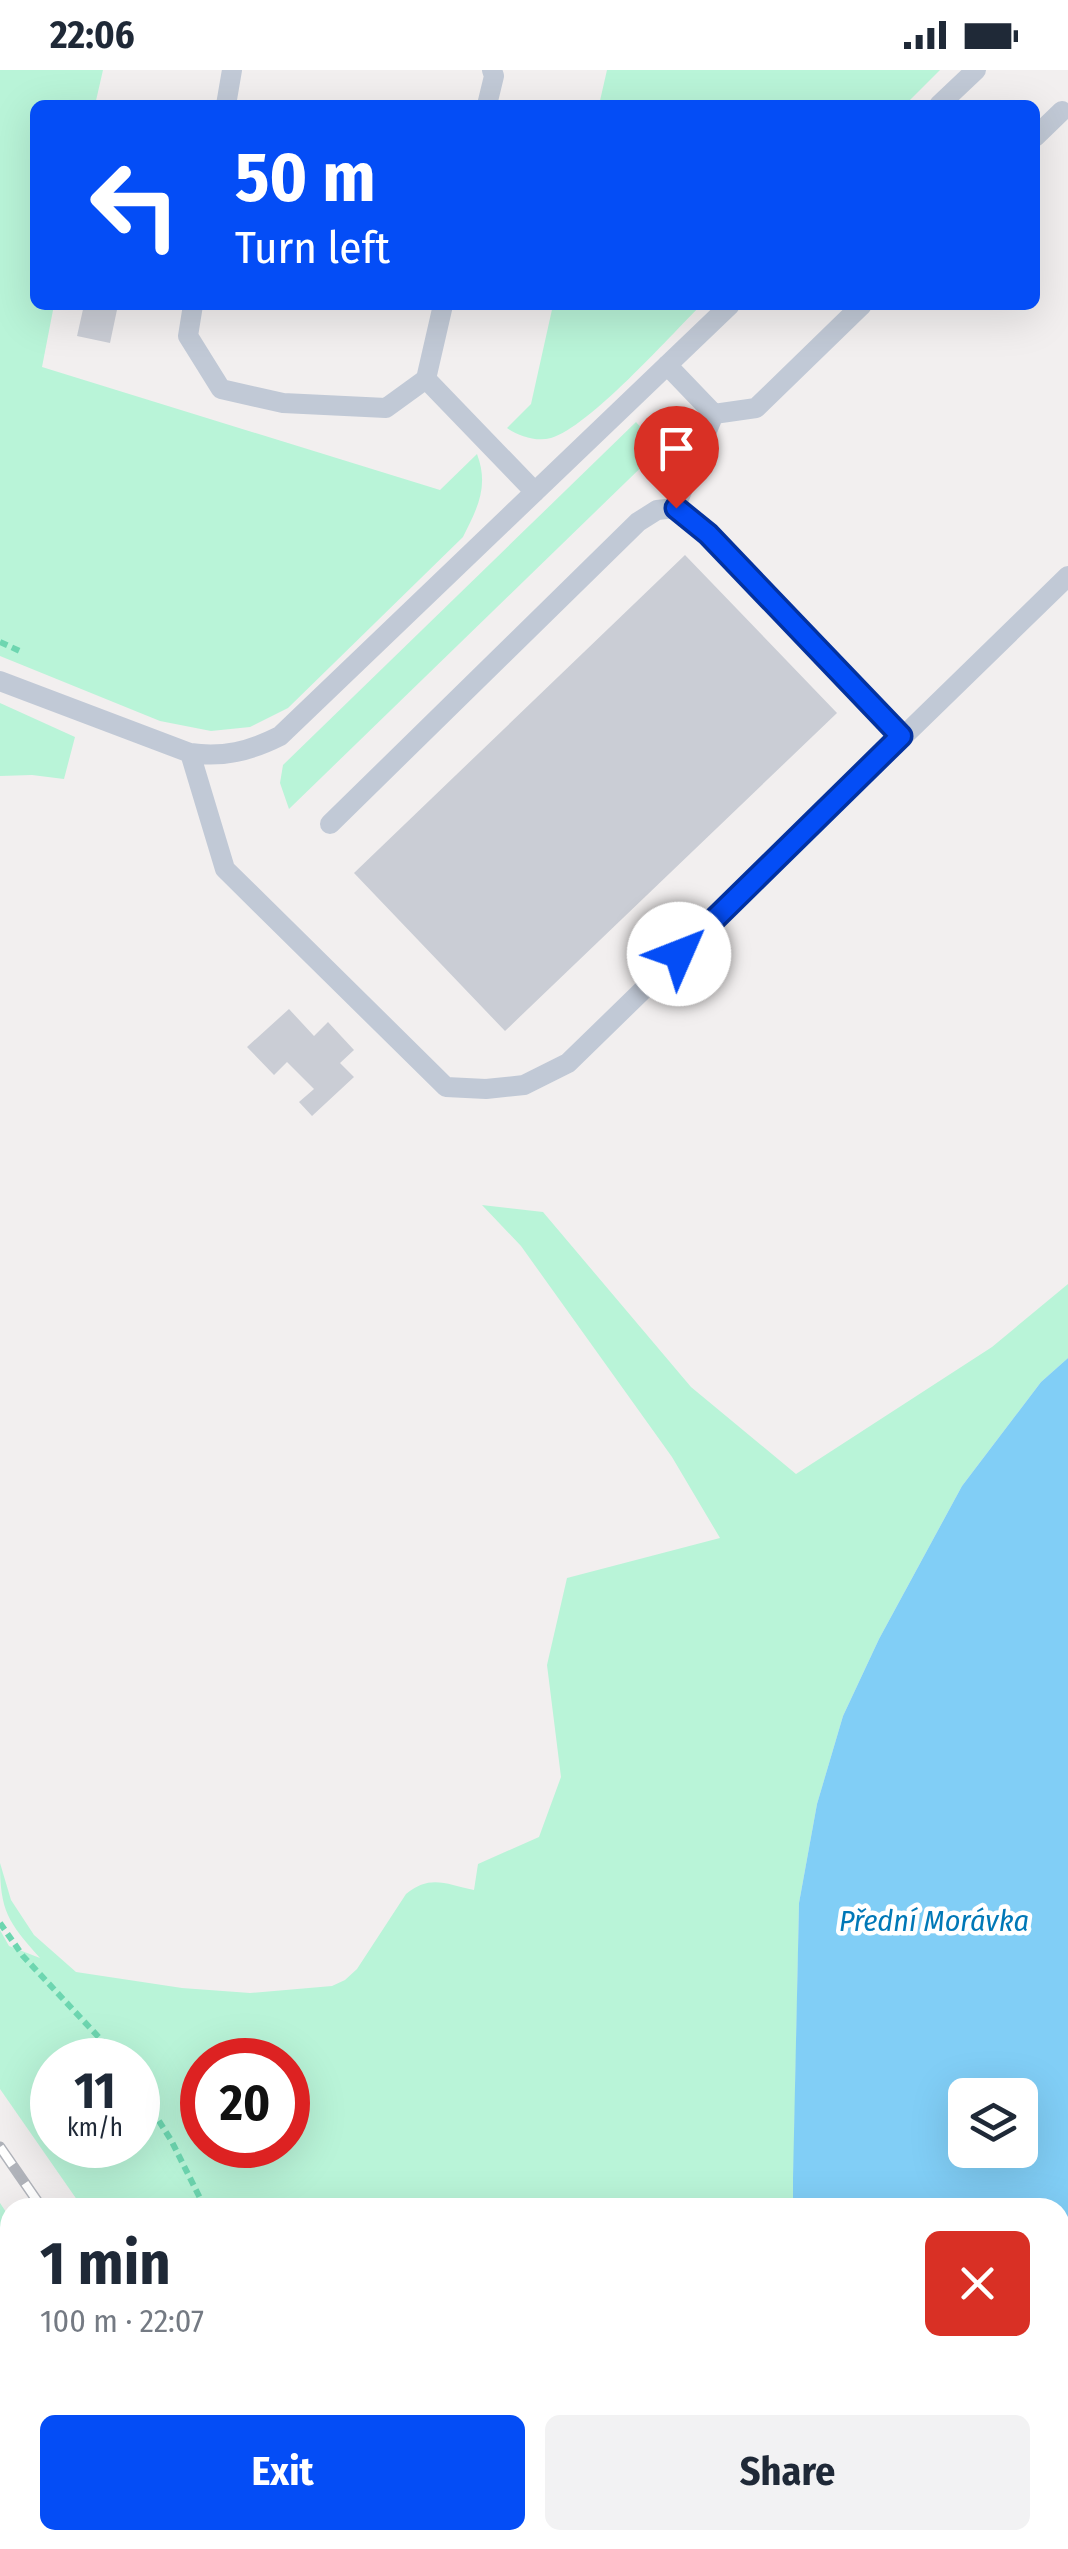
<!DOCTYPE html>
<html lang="en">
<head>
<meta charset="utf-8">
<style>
	:root { --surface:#fff; --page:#f2f2f3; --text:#1f2937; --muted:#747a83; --accent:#044df6 }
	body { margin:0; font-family:"Fira Sans Condensed",sans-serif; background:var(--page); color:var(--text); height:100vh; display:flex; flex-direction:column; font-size:38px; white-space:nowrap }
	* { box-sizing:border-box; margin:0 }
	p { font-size:32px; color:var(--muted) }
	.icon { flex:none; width:55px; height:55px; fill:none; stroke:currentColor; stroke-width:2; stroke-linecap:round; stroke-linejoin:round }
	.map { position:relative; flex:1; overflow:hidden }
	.details { position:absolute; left:0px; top:2128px; width:1070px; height:352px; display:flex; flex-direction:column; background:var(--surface); border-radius:30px 30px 0 0; box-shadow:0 10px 40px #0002 }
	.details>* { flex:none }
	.guide { position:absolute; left:30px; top:30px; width:1010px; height:210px; border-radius:15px; box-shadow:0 10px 40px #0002; background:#044df6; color:#fff; overflow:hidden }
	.tools { position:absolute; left:948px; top:2008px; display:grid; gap:20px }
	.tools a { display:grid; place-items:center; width:90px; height:90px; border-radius:15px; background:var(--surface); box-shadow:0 10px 40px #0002; font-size:50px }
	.speed { position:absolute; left:30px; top:1968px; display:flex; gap:20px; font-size:50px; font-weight:700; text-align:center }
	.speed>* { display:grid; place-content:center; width:130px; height:130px; border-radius:50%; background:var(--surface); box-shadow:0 10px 40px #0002; line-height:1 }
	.speed small { font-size:25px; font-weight:400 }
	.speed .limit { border:15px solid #d22; background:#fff; color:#111 }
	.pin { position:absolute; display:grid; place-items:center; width:85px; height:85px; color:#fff; margin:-102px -42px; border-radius:50% 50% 50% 0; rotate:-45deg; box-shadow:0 0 10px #0007 }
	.pin .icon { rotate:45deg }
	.me { position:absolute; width:110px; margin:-55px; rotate:46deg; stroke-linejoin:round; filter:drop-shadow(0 0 8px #0008) }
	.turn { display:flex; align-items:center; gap:35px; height:210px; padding:0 40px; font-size:45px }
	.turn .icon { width:130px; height:130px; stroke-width:2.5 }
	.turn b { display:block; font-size:70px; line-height:85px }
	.round { display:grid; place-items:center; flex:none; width:105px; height:105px; border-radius:15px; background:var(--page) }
	.headline { display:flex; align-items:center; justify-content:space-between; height:170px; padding:0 40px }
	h1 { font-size:60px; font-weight:700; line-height:75px }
	.button { display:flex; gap:20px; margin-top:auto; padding:20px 40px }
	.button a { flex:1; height:115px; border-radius:15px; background:var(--accent); color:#fff; font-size:40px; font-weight:700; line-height:115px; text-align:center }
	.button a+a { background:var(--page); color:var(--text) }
	.status { display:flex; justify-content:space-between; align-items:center; height:70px; padding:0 50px; background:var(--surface); direction:ltr }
	.status svg { height:28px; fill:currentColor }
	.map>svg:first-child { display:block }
	.green { fill:#b9f4d8; fill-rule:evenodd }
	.water { fill:#81cef6; fill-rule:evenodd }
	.building { fill:#cacdd5 }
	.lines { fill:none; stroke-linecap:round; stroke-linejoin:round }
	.path { stroke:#6dd6b0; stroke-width:6; stroke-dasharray:8 5; stroke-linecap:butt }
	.lane { stroke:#c1c9d6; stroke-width:20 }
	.rail-casing { stroke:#b0b3ba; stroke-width:11 }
	.rail { stroke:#fff; stroke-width:8; stroke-dasharray:22; stroke-linecap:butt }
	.route-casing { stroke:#0332a0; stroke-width:25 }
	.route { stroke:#044df6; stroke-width:18 }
	.labels { text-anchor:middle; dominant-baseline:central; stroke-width:9; stroke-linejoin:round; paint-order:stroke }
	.water-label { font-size:30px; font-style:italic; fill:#0078b7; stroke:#fff }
</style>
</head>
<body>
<div class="status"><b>22:06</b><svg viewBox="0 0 49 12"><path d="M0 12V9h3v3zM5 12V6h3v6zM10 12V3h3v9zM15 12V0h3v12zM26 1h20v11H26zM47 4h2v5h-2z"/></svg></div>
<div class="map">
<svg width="1068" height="2479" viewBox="0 0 1068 2479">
	<rect width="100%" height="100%" fill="#f2efef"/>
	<path class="green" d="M0 0H103L95 35H35V235H54L42 297 440 420 477 384C489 416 478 437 463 467L288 638 250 657 211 661 160 651 0 586Z
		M607 0H940L905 35H599Z
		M553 235H701C669 267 589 357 551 368 536 372 519 366 507 358L531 334Z
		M636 352 660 379 289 739 280 713 283 695Z
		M0 633 75 667 64 709 32 705 0 706Z
		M482 1135 543 1142 691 1317 796 1404 992 1277 1068 1214V1288L1041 1312 962 1416 879 1569 843 1646 817 1734 799 1833 793 2137H82L0 2019V1860L9 1876 40 1888C8 1852 0 1841 0 1793L11 1830 34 1865 76 1902 182 1918 250 1923 332 1916 345 1910 357 1899 406 1824C430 1804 446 1814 474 1820L478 1794 539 1767 561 1707 547 1595 567 1508 720 1468 672 1387 521 1176ZM52 1990H138V2075H52ZM202 1990H288V2075H202Z
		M0 2133 10 2148V2419L0 2418Z
		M0 2447 10 2449V2470H117L133 2479H0Z
		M167 2470H295L306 2479H181Z
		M401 2470H790L792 2479H412Z"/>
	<path class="water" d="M1068 1288V2479H793L790 2470H1060V2138L793 2137V2108L799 1833 817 1734 843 1646 879 1569 962 1416 1041 1312ZM965 2025H1020V2080H965Z"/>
	<path class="building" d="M84 235H118L110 273 77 266Z
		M685 485 837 643 505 961 354 803Z
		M289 939 314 966 328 952 354 980 340 993 354 1007 312 1046 299 1032 314 1019 287 992 274 1005 247 977Z"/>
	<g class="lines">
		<path class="path" d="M0 572 22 582
			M0 1853 23 1886 120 1990
			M138 2018 171 2070 205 2138
			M0 2431 10 2434
			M146 2470 170 2479
			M528 2470 538 2479"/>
		<path class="lane" d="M226 35 232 0
			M487 35 494 6 492 0
			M939 35 976 0
			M1035 67 1062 41
			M193 235 188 266 221 319 283 333 386 338 426 309 443 235
			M667 295 714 344 675 438
			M426 309 535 422
			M714 344 756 338 862 235
			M0 611 190 683C223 688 250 681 280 666L730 235
			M190 683 225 799 446 1017 486 1019 524 1015 568 993 1068 506
			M330 754 638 452 657 440 675 438 700 457 901 666"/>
		<defs>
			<path id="rail" d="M0 2077 42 2138
				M349 2470 360 2479"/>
		</defs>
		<use href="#rail" class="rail-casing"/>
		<use href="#rail" class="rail"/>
	</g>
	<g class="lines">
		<defs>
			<path id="route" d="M676 438 708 464 901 666 679 884"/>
		</defs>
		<use href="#route" class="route-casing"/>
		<use href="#route" class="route"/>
	</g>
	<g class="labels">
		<g class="water-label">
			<text x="934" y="1851">Přední Morávka</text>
		</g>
	</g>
</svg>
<div class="tools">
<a><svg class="icon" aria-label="layers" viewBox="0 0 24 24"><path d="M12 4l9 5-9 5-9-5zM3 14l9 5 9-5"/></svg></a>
</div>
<div class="speed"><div>11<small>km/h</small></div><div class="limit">20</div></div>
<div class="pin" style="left:676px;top:438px;background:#d93025"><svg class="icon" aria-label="arrive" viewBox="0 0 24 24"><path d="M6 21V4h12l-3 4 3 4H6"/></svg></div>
<svg class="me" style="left:679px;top:884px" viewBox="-20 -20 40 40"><circle r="19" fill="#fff"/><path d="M0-13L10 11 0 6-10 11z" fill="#044df6"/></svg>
<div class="guide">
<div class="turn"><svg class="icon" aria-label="left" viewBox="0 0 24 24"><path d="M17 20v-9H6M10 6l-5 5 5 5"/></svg><div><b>50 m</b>Turn left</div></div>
</div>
<section class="details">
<div class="headline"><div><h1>1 min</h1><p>100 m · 22:07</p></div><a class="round" style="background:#d93025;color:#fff"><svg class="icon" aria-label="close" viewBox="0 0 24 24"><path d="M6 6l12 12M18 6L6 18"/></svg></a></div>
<div class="button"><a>Exit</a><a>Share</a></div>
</section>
</div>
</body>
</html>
